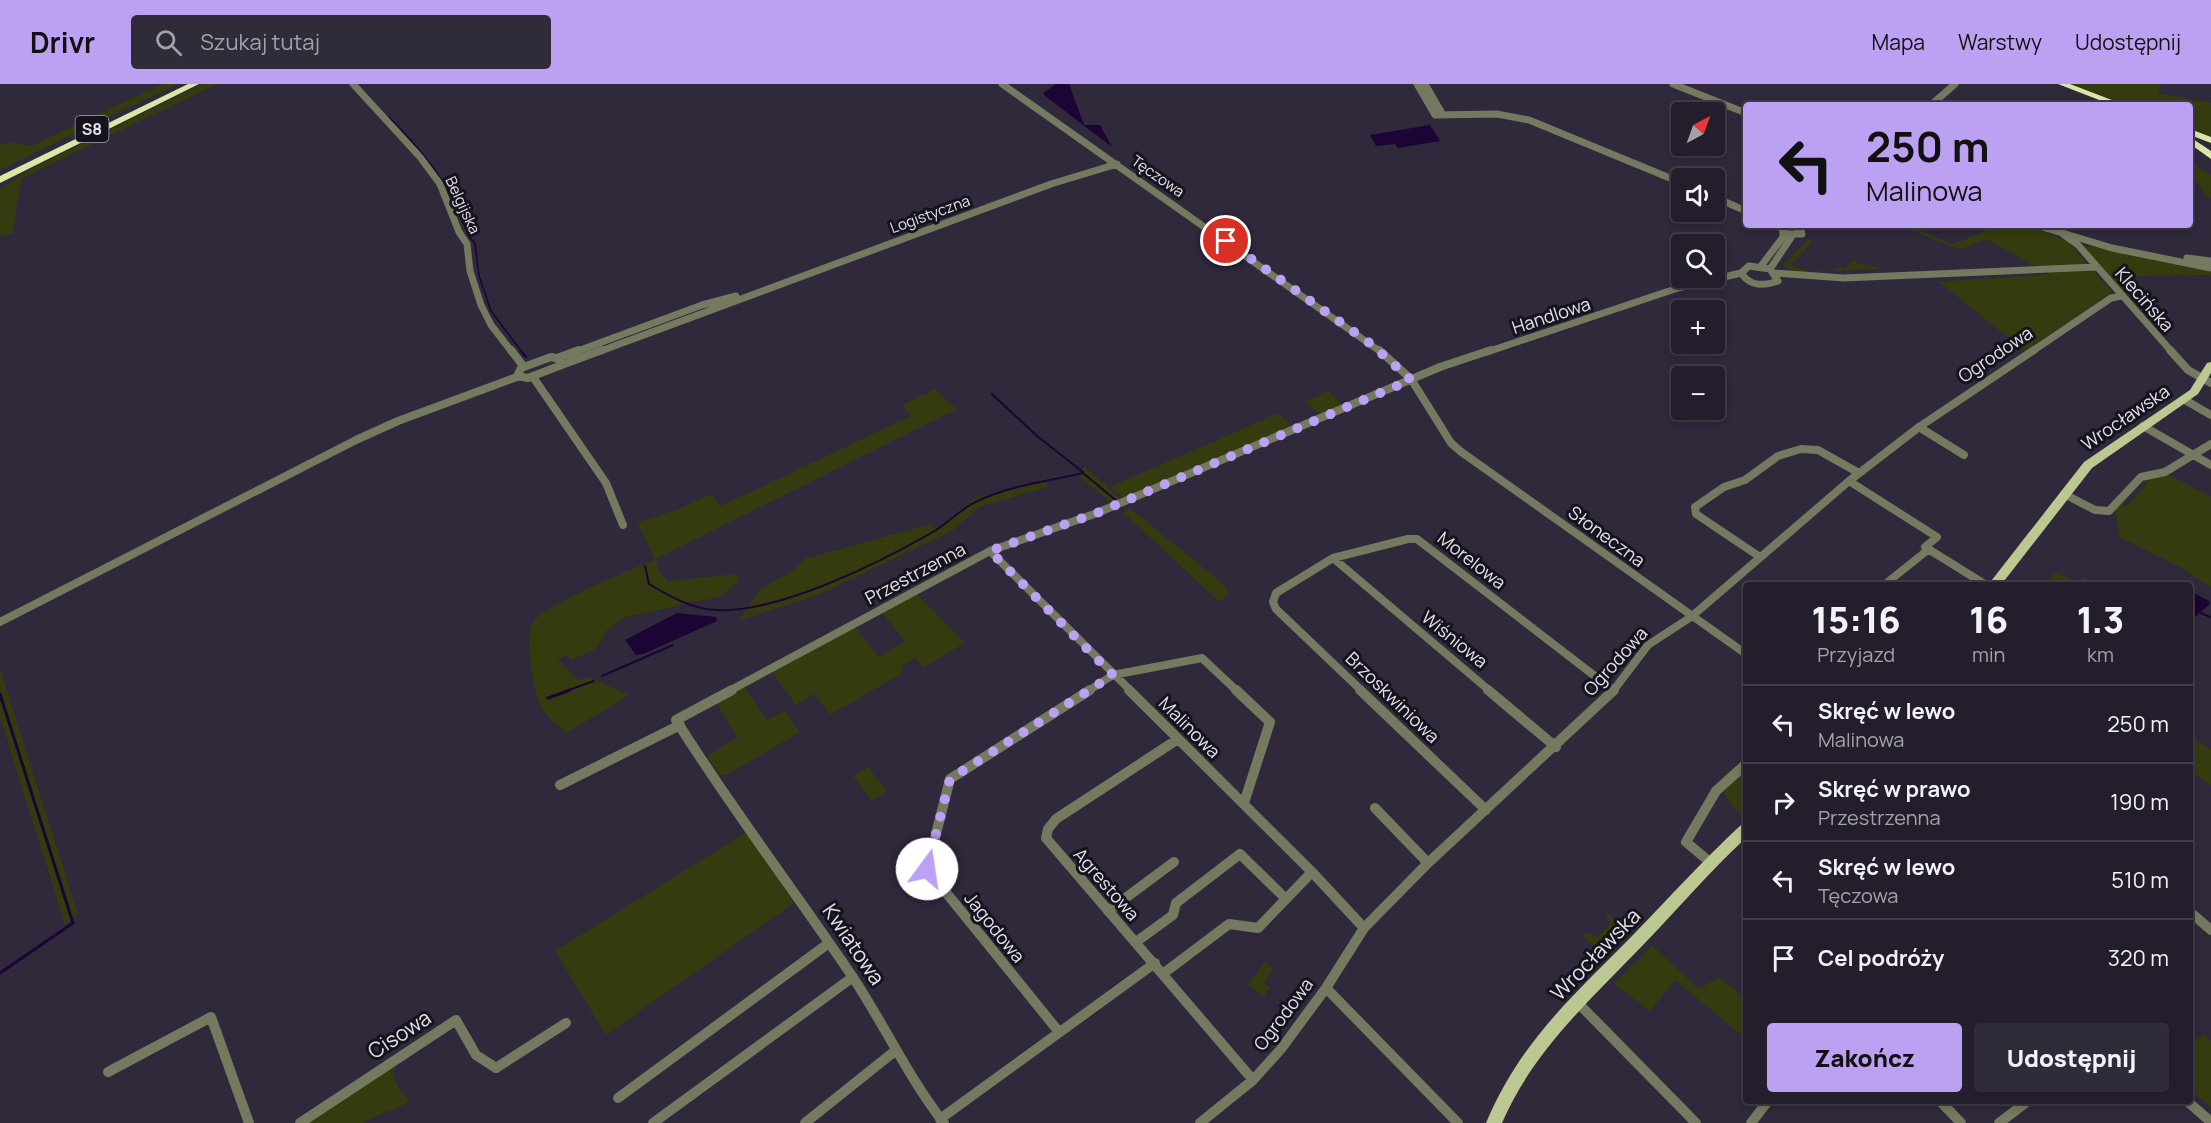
<!DOCTYPE html>
<html lang="pl">
<head>
<meta charset="utf-8">
<style>
	:root { --surface:#241e2c; --page:#302b38; --text:#f1f3f6; --muted:#a3a2a9; --line:#413c48; --accent:#bca0f2 }
	body { margin:0; font-family:Manrope,sans-serif; background:var(--page); color:var(--text); height:100vh; display:flex; flex-direction:column; font-size:22px; white-space:nowrap }
	* { box-sizing:border-box; margin:0 }
	p { font-size:20px; color:var(--muted) }
	.icon { flex:none; width:33px; height:33px; fill:none; stroke:currentColor; stroke-width:2; stroke-linecap:round; stroke-linejoin:round }
	.map { position:relative; flex:1; overflow:hidden }
	.side { position:absolute; left:1743px; top:498px; width:450px; height:522px; display:flex; flex-direction:column; background:var(--surface); border-radius:6px; box-shadow:0 3px 9px #0003,0 0 0 2px var(--line) }
	.side>* { flex:none }
	.guide { position:absolute; left:1743px; top:18px; width:450px; height:126px; border-radius:6px; box-shadow:0 3px 9px #0003,0 0 0 2px var(--line); background:#bca0f2; color:#111; overflow:hidden }
	.needle { width:39px; rotate:41deg }
	.buttons { position:absolute; left:1671px; top:18px; display:grid; gap:12px }
	.buttons a { display:grid; place-items:center; width:54px; height:54px; border-radius:6px; background:var(--surface); box-shadow:0 3px 9px #0003,0 0 0 2px var(--line); font-size:30px }
	.pin { position:absolute; display:grid; place-items:center; width:51px; height:51px; color:#fff; margin:-26px; border:3px solid #fff; border-radius:50%; box-shadow:0 2px 6px #0007 }
	.me { position:absolute; width:66px; margin:-33px; rotate:14deg; stroke-linejoin:round; filter:drop-shadow(0 0 4px #0008) }
	.turn { display:flex; align-items:center; gap:21px; height:126px; padding:0 24px; font-size:27px }
	.turn .icon { width:78px; height:78px; stroke-width:2.5 }
	.turn b { display:block; font-size:42px; line-height:51px }
	.eta { display:flex; justify-content:space-evenly; align-items:center; height:102px; text-align:center }
	.eta b { font-size:36px; font-weight:800; line-height:42px }
	.action { display:flex; gap:12px; margin-top:auto; padding:12px 24px }
	.action a { flex:1; height:69px; border-radius:6px; background:var(--accent); color:#111; font-size:24px; font-weight:800; line-height:69px; text-align:center }
	.action a+a { background:var(--page); color:var(--text) }
	ul { padding:0; list-style:none }
	li { display:flex; align-items:center; gap:18px; height:78px; padding:0 24px; border-top:2px solid var(--line) }
	li div { flex:1 }
	li b { display:block; font-size:22px }
	li em { font-style:normal }
	header { display:flex; align-items:center; gap:36px; box-sizing:border-box; height:84px; padding:0 30px; background:var(--accent); color:#111 }
	header strong { font-size:28px }
	nav { display:flex; gap:33px; margin-inline-start:auto; font-size:21px }
	.search { width:420px; height:54px; background:var(--page); display:flex; align-items:center; gap:15px; box-sizing:border-box; padding:0 21px; border-radius:6px; color:var(--muted); font-size:22px }
	.map>svg:first-child { display:block }
	.green { fill:#343b0f }
	.water { fill:#1c0434 }
	.lines { fill:none; stroke-linecap:round; stroke-linejoin:round }
	.stream-far2 { stroke:#1c0434; stroke-width:1.5 }
	.stream-far1 { stroke:#1c0434; stroke-width:2 }
	.stream { stroke:#1c0434; stroke-width:3 }
	.minor-far2 { stroke:#747a60; stroke-width:7 }
	.minor-far1 { stroke:#747a60; stroke-width:8 }
	.minor { stroke:#747a60; stroke-width:10 }
	.major { fill:#bcc891; fill-rule:evenodd }
	.highway { fill:#d8e7a4; fill-rule:evenodd }
	.route { stroke:#bca0f2; stroke-width:10; stroke-dasharray:0 18 }
	.labels { text-anchor:middle; dominant-baseline:central; stroke-width:6; stroke-linejoin:round; paint-order:stroke }
	.far-street-label { font-size:15px; fill:#e4e0ed; stroke:#16131c }
	.shield { fill:#16131c; stroke:#a6a2ae; stroke-width:1.5 }
	.shield-label { font-size:16px; font-weight:bold; fill:#e4e0ed }
	.street-label { font-size:18px; fill:#e4e0ed; stroke:#16131c }
	.near-street-label { font-size:21px; fill:#e4e0ed; stroke:#16131c }
</style>
</head>
<body>
<header>
<strong>Drivr</strong>
<div class="search"><svg class="icon" aria-label="search" viewBox="0 0 24 24"><circle cx="10" cy="10" r="6"/><path d="M15 15l6 6"/></svg>Szukaj tutaj</div>
<nav><a>Mapa</a><a>Warstwy</a><a>Udostępnij</a></nav>
</header>
<div class="map">
<svg width="2211" height="1039" viewBox="0 0 2211 1039">
	<rect width="100%" height="100%" fill="#30283b"/>
	<path class="green" d="M162 0H177L0 86V61L10 58 31 62Z
		M202 0H217L27 92 21 97 12 150 0 152V105L3 103 29 86Z
		M2070 0H2161L2158 9 2211 19V52L2190 45V21H2128Z
		M2190 78 2211 91V115C2201 107 2190 91 2190 78Z
		M1899 141H1906L1953 160 2000 141H2027L2067 157 2112 208 2025 267 1939 198 2050 190 1986 155 1960 166Z
		M1809 155 1816 161 1812 159 1791 181C1804 187 1827 192 1840 183L1845 185 1852 177 1881 185 1794 188 1783 181Z
		M2093 161 2211 187V191L2137 192 2126 210 2083 164Z
		M935 305 957 325 656 475 659 487 668 497 736 490 740 496 722 512 626 533 607 546 596 565 571 576 566 571 558 576 578 596 590 593 629 611 567 649C559 642 546 633 541 623 533 608 524 552 533 538 545 521 633 484 655 476L638 439 676 426 711 410 721 422 911 332 902 321Z
		M1328 307 1342 320 1319 330 1305 318Z
		M1278 329 1292 342 1125 415 1110 403Z
		M1084 382 1122 416 1111 419 1080 393Z
		M2166 389 2211 413V503L2184 485 2120 453 2115 425 2120 420 2126 423 2147 400 2144 395Z
		M1045 395 1048 403 979 423 952 447 816 512 739 536 761 504 793 487 804 475 931 440 935 445 977 413Z
		M1130 424 1226 502 1229 508 1219 518 1125 430 1123 428Z
		M2057 488 2078 498 2084 493 2098 501 2042 500Z
		M917 510 965 559 924 583 915 574 903 581 902 589 830 631 814 610 796 621 772 588 855 543 879 573 905 557 882 529Z
		M0 585 78 830 65 841 0 633Z
		M744 603 767 636 785 627 800 648 727 691H720L707 672 738 653 716 619Z
		M2190 651 2211 666V702L2190 686Z
		M1742 677 1746 679V725L1739 729 1726 713 1722 693Z
		M868 683 887 707 872 717 853 692Z
		M747 748 794 819 606 951 555 867Z
		M1605 826 1628 849 1604 871 1581 851 1589 849 1597 853 1610 841Z
		M1652 861 1699 905 1719 893 1746 915V955L1675 896 1650 927 1614 900Z
		M1266 877 1273 886 1264 899 1270 904 1264 912 1248 901Z
		M2203 950 2211 957V1023L2190 1006V961Z
		M397 978 393 991 400 1007 410 1017 393 1027 389 1026 363 1039H306Z"/>
	<path class="water" d="M1056 0H1069L1084 41H1100L1112 63 1044 11 1043 9Z
		M1430 41 1440 57 1398 64 1395 60 1376 62 1370 51Z
		M2190 507 2209 517 2210 520 2190 537Z
		M677 529 716 533 717 537 643 570 636 571 625 556Z"/>
	<g class="lines">
		<path class="stream-far2" d="M389 33C424 69 454 104 469 153L475 159 479 192 491 227 522 268"/>
		<path class="stream-far1" d="M520 266 526 273
			M992 310 1037 352 1083 388
			M645 482 649 500C669 512 692 525 716 526 779 529 879 479 933 448 950 438 963 422 982 415 1013 401 1049 397 1083 389L1118 418
			M2201 529 2210 533
			M602 592 673 561
			M566 607 594 597"/>
		<path class="stream" d="M0 610 73 839 0 889
			M548 614 570 606"/>
		<path class="minor-far2" d="M353 0 420 73 440 100 459 148 467 160 470 187 481 221 491 241 512 268
			M1002 0 1381 268
			M1417 0 1435 31 1497 30 1529 36 1682 99
			M1425 0 1443 31
			M1673 0 1746 29
			M1931 21 1955 0
			M1714 113 1746 127
			M1784 141 1781 144 1787 150H1802L1801 146 1793 141
			M2036 141 2112 164 2211 184
			M2064 151 2078 161 2172 268
			M2187 174 2211 177
			M1749 182 1770 185 1778 197C1763 202 1751 203 1741 189Z
			M1761 182 1783 153V148
			M1770 185 1792 152
			M1774 189 1844 194 2096 183
			M575 268 702 221 736 212
			M598 268 1051 100 1117 80
			M1487 268 1678 204 1741 189
			M2031 268 2111 214 2122 212"/>
		<path class="minor-far1" d="M511 266 524 283
			M1379 266 1411 295 1451 359 1460 367 1746 570
			M2170 266 2188 286 2211 299
			M551 273 560 275 559 282 528 294 517 292 521 284Z
			M557 274 579 266
			M559 282 602 266
			M533 293 606 399 623 441
			M2185 316 2211 331
			M2143 342 2211 381
			M1919 343 1964 371
			M1849 397 1937 453 1925 463 1986 501
			M2064 410 2095 426 2109 427 2141 393 2165 388 2211 360
			M990 467 1131 607
			M1760 473 1696 430 1695 423 1724 403 1745 396 1778 372 1801 365 1818 366 1859 389
			M1333 474 1490 607
			M1884 501 1929 465
			M0 538 356 356 398 337 517 293
			M729 607 990 467 1097 429 1440 283 1491 266
			M1088 607 1113 591 1202 574 1237 607
			M1362 607 1276 525 1273 518 1276 509 1333 474 1408 455H1417L1613 606
			M1613 607 1648 561 1691 533 1849 397 1919 343 2034 266"/>
		<path class="minor" d="M732 606 676 636C731 724 794 806 852 892 884 940 908 993 944 1039
			M1129 606 1312 788 1364 844
			M1236 606 1270 638 1244 719
			M1360 606 1486 726
			M1488 606 1556 663
			M1178 655 1056 735 1048 745 1046 754 1253 996
			M560 701 680 641
			M1375 724 1428 779
			M1711 779 1686 758 1716 707 1746 680
			M1108 827 1174 778
			M2190 828 2211 846
			M1136 858 1173 831 1176 819 1240 770 1286 815
			M1164 889 1229 840 1258 844 1312 788
			M1326 904 1458 1039
			M1577 918 1696 1039
			M1059 948 927 785 950 695 1090 606
			M108 988 211 933 249 1039
			M618 1014 829 859
			M1940 1017 1961 1039
			M2187 1017 2211 1038
			M940 1035 1155 879
			M300 1039 456 936 476 971 496 984 566 939
			M653 1039 853 893
			M805 1039 895 967
			M1200 1039 1253 996 1281 965 1326 904 1364 844 1428 779 1614 606
			M1751 1039 1768 1017
			M1999 1039 2028 1017"/>
		<path class="major" d="M2211 278V289L2198 310 2092 384 2001 501H1988L2084 378 2190 306 2207 279Z
			M1746 739V754C1710 787 1678 825 1644 860 1590 916 1533 967 1502 1039H1486C1520 958 1572 913 1632 852 1668 815 1703 776 1741 741Z"/>
		<path class="highway" d="M188 0H199L0 99V92Z
			M2058 0H2070L2125 21H2112Z
			M2190 45 2211 53V59L2190 51Z
			M2190 53 2211 67V75L2190 60Z"/>
	</g>
	<g class="lines">
		<path class="route" d="M927 785 950 695 1113 591 990 467 1097 429 1411 296 1371 260 1226 157"/>
	</g>
	<g class="labels">
		<g class="far-street-label">
			<text transform="translate(1158 92) rotate(35)">Tęczowa</text>
			<text transform="translate(463 121) rotate(65)">Belgijska</text>
			<text transform="translate(930 130) rotate(-20)">Logistyczna</text>
		</g>
		<rect class="shield" x="75.5" y="32" width="33" height="26" rx="4.5"/>
		<g class="shield-label">
			<text x="92" y="45">S8</text>
		</g>
		<g class="street-label">
			<text transform="translate(2145 215) rotate(49)">Klecińska</text>
			<text transform="translate(1551 231) rotate(-18)">Handlowa</text>
			<text transform="translate(1995 270) rotate(-34)">Ogrodowa</text>
			<text transform="translate(2125 333) rotate(-34)">Wrocławska</text>
			<text transform="translate(1607 452) rotate(36)">Słoneczna</text>
			<text transform="translate(1472 476) rotate(38)">Morelowa</text>
			<text transform="translate(915 489) rotate(-28)">Przestrzenna</text>
			<text transform="translate(1455 555) rotate(39)">Wiśniowa</text>
			<text transform="translate(1615 577) rotate(-48)">Ogrodowa</text>
			<text transform="translate(1393 613) rotate(44)">Brzoskwiniowa</text>
			<text transform="translate(1190 643) rotate(45)">Malinowa</text>
			<text transform="translate(1107 800) rotate(49)">Agrestowa</text>
			<text transform="translate(995 843) rotate(51)">Jagodowa</text>
			<text transform="translate(1283 930) rotate(-53)">Ogrodowa</text>
		</g>
		<g class="near-street-label">
			<text transform="translate(854 860) rotate(56)">Kwiatowa</text>
			<text transform="translate(1595 870) rotate(-46)">Wrocławska</text>
			<text transform="translate(399 950) rotate(-33)">Cisowa</text>
		</g>
	</g>
</svg>
<div class="buttons">
<a><svg class="needle" viewBox="-14 -14 28 28"><path d="M0-13l5 13h-10z" fill="#e53935"/><path d="M0 13l5-13h-10z" fill="#a3a2a9"/></svg></a>
<a><svg class="icon" aria-label="sound" viewBox="0 0 24 24"><path d="M4 9h4l5-4v14l-5-4H4zM17 9q2 3 0 6"/></svg></a>
<a><svg class="icon" aria-label="search" viewBox="0 0 24 24"><circle cx="10" cy="10" r="6"/><path d="M15 15l6 6"/></svg></a>
<a>+</a>
<a>−</a>
</div>
<div class="pin" style="left:1226px;top:157px;background:#d93025"><svg class="icon" aria-label="arrive" viewBox="0 0 24 24"><path d="M6 21V4h12l-3 4 3 4H6"/></svg></div>
<svg class="me" style="left:927px;top:785px" viewBox="-20 -20 40 40"><circle r="19" fill="#fff"/><path d="M0-13L10 11 0 6-10 11z" fill="#bca0f2"/></svg>
<div class="guide">
<div class="turn"><svg class="icon" aria-label="left" viewBox="0 0 24 24"><path d="M17 20v-9H6M10 6l-5 5 5 5"/></svg><div><b>250 m</b>Malinowa</div></div>
</div>
<section class="side">
<div class="eta">
<div><b>15:16</b><p>Przyjazd</p></div>
<div><b>16</b><p>min</p></div>
<div><b>1.3</b><p>km</p></div>
</div>
<ul>
<li><svg class="icon" aria-label="left" viewBox="0 0 24 24"><path d="M17 20v-9H6M10 6l-5 5 5 5"/></svg><div><b>Skręć w lewo</b><p>Malinowa</p></div><em>250 m</em></li>
<li><svg class="icon" aria-label="right" viewBox="0 0 24 24"><path d="M7 20v-9h11M14 6l5 5-5 5"/></svg><div><b>Skręć w prawo</b><p>Przestrzenna</p></div><em>190 m</em></li>
<li><svg class="icon" aria-label="left" viewBox="0 0 24 24"><path d="M17 20v-9H6M10 6l-5 5 5 5"/></svg><div><b>Skręć w lewo</b><p>Tęczowa</p></div><em>510 m</em></li>
<li><svg class="icon" aria-label="arrive" viewBox="0 0 24 24"><path d="M6 21V4h12l-3 4 3 4H6"/></svg><div><b>Cel podróży</b></div><em>320 m</em></li>
</ul>
<div class="action"><a>Zakończ</a><a>Udostępnij</a></div>
</section>
</div>
</body>
</html>
